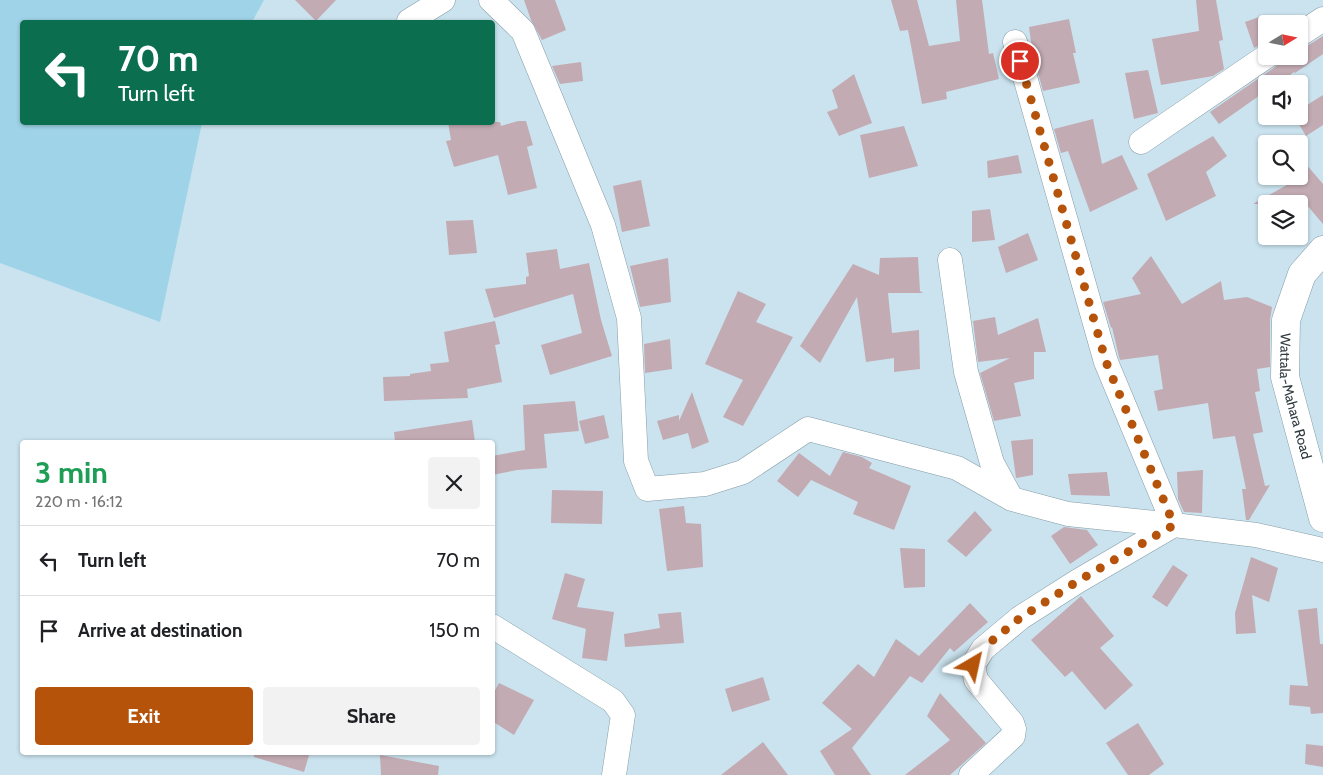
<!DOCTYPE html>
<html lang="en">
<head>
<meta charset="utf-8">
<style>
	:root { --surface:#fff; --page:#f2f2f2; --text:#202124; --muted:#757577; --line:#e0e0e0; --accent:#b45309 }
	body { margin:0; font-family:Cabin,sans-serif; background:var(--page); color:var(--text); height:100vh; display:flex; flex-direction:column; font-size:19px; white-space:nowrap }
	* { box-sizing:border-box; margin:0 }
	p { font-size:16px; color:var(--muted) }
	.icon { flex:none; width:28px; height:28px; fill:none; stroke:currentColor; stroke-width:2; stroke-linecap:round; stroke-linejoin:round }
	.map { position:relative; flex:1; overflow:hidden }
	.sheet { position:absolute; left:20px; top:440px; width:475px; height:315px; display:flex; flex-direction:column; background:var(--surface); border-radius:5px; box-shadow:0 1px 4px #0004 }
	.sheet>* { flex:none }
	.top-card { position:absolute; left:20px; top:20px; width:475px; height:105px; border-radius:5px; box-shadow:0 1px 4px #0004; background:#0b6e4f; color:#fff; overflow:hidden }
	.needle { width:32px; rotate:80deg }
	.controls { position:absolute; left:1258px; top:15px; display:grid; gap:10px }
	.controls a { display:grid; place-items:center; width:50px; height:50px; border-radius:5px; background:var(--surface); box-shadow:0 1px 4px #0004; font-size:25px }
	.pin { position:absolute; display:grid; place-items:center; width:42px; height:42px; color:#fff; margin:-21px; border:2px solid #fff; border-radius:50%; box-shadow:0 1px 5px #0007 }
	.me { position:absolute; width:55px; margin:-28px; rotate:36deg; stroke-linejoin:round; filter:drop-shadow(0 0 4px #0008) }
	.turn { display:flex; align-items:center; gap:18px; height:105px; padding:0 15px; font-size:22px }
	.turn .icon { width:65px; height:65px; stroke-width:2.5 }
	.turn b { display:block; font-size:35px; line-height:42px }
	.round { display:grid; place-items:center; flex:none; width:52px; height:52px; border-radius:5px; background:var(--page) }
	.overview { display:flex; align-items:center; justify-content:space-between; height:85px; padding:0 15px }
	h1 { font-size:30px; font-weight:700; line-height:38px; color:#1e9e55 }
	.button { display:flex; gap:10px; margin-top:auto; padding:10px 15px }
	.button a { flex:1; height:58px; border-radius:5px; background:var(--accent); color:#fff; font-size:20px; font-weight:700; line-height:58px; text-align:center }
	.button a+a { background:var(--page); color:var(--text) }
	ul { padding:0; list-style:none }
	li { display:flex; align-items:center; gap:15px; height:70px; padding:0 15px; border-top:1px solid var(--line) }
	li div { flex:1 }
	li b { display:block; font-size:19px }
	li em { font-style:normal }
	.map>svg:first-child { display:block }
	.green { fill:#9fd3e8 }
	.building { fill:#c3abb3 }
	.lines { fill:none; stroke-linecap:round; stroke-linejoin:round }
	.street-casing { stroke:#849ca7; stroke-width:25 }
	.primary-casing { stroke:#849ca7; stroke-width:29 }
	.street { stroke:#fff; stroke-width:24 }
	.primary { stroke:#fff; stroke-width:28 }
	.route { stroke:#b45309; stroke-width:9; stroke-dasharray:0 16.2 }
	.labels { text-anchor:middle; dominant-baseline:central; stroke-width:5; stroke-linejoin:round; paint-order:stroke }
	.street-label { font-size:14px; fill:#313c40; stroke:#fff }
</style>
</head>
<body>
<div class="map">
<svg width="1323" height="775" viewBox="0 0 1323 775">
	<rect width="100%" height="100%" fill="#cae3ee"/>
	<path class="green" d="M0 0H264L252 22H22V122L202 123 160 322 0 263Z"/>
	<path class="building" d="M295 0H336L316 21Z
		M524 0H555L566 30 542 40 531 20Z
		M891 0H917L929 46 960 41 956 0H982L989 54 993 53 999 79 946 92 947 99 922 104 908 30 900 31Z
		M1196 0H1216L1223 40 1219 41 1224 69 1213 76 1161 85 1152 39 1199 31Z
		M1262 16 1266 27V42L1254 48 1245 22Z
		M1069 19 1076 53H1073L1080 83 1043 91 1033 56 1029 27Z
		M1323 36V54L1295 73 1294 72 1278 84H1266V91L1219 124 1210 112 1275 67 1279 62 1281 56H1299V49L1307 46Z
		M581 62 583 81 560 84 552 66Z
		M1148 70 1158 113 1134 119 1125 73Z
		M854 74 872 123 839 136 827 112 838 108 832 90Z
		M1323 95V125L1306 136 1294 116H1299V110Z
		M1093 119 1102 164 1122 155 1138 189 1090 212 1068 151 1061 153 1054 129Z
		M518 121H526L533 145 527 147 537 188 508 195 498 155 454 167 446 141 451 140 448 122H500L501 126Z
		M904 126 918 166 869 178 860 135Z
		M1213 136 1227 156 1206 172 1216 196 1166 221 1147 174Z
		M1018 155 1022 173 988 178 987 161Z
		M1299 156 1323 184V224L1306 204H1253L1299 178Z
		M641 180 650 226 622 232 613 186Z
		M990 209 995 240 972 242V211Z
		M473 220 477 253 449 255 446 221Z
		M1028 233 1038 260 1006 273 998 247Z
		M557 249 560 269 589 263 601 320 612 356 550 375 541 345 582 333 573 294 494 318 485 289 526 284V277L529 276 526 253Z
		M1151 256 1182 304 1221 281 1224 300 1247 297 1272 307 1270 320V367L1257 369 1260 391 1255 392 1263 432 1253 434 1265 486 1270 485 1249 520H1246L1242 489H1246L1235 436 1213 439 1208 403 1158 411 1154 391 1163 389 1158 355 1120 360 1119 357 1112 327 1111 328 1103 302 1141 294 1132 278Z
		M918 257 920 291 923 293H888L892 333 919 330 920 369 894 372V358L866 362 857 297 820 363 800 346 853 264 879 275 880 258Z
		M668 258 671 302 640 307 630 266Z
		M738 291 766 304 756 322 793 337 743 426 723 417 743 380 705 364Z
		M995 317 998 335 1038 318 1046 352H1034V379L1014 383 1021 416 994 421 980 373 1010 358 978 362 973 321Z
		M495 321 500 344 495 345 502 382 467 389 468 398 384 401 383 377 410 376V374L431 371 430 364 449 362 444 332Z
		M670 339 672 369 645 373 644 344Z
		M692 392 709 442 692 449 688 433 663 440 657 421 679 415V421Z
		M575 401 579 431 544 434 547 468 517 470 492 475V456L525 450 523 405Z
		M604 415 609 438 585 444 579 421Z
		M472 420 475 442H395L394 432Z
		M1033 439V475L1016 478 1011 441Z
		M843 452 862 457 872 463 869 468 911 486 894 530 853 514 858 502 811 480 798 497 777 481 799 453 830 476Z
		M1203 470 1202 513 1184 512 1178 499 1177 472Z
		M1107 472 1110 496 1071 495 1068 474Z
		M552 490 603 491 602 524 551 523Z
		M684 506 686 523 701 524 703 567 667 571 659 509Z
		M975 511 992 530 966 557 947 541Z
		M1064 527 1087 530 1098 545 1070 564 1051 536Z
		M900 548 925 549V587L904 588Z
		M1251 557 1278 568 1269 602 1252 595 1256 633 1236 634 1235 613Z
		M1173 565 1188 575 1167 607 1152 597Z
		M565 573 585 579 577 607 614 612 607 661 582 658 586 629 552 619Z
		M1081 596 1114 636 1100 648 1133 685 1105 710 1072 671 1065 677 1031 640Z
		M970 603 988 622 954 652 950 648 922 683 910 676 852 748 871 775H835L820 751 852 729 822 703 858 664 874 677 896 639 919 656Z
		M1317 608 1320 644H1323V713L1311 714 1310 707 1289 705 1290 685 1308 686 1298 610Z
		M681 612 684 643 625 647 624 634 660 628 658 614Z
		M763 677 770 700 732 712 725 689Z
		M499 683 534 700 514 735 492 721V696Z
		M940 693 986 743 950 775H905L950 740 927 716Z
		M1138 723 1164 764 1149 775H1128L1106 743Z
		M763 742 788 775H721Z
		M1306 744 1323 746V767L1305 764Z
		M254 752H310L304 772 254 757Z
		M380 755 439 766 438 775H381Z"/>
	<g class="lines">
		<defs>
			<path id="street" d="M491 0 523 31 603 225 629 318 636 461 647 489 705 484 743 472 808 429 957 468 1012 499 1068 514 1174 525 1106 362 1015 42
				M409 21 443 0
				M1299 35 1323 19
				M1141 142 1267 56
				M950 260 966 372 992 463 1011 498
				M492 626 613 701 623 715 614 775
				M971 775 1013 736 1014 729 1012 723 976 680 973 665 983 649 1020 618 1078 581 1174 525 1256 535 1323 550"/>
			<g id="primary">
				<path id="s1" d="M1323 250 1302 274 1286 320 1285 377 1323 518"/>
			</g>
		</defs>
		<use href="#street" class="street-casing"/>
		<use href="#primary" class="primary-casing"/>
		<use href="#street" class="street"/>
		<use href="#primary" class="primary"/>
	</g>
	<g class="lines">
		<path class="route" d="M973 665 982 649 1020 618 1078 581 1174 525 1106 362 1020 61"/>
	</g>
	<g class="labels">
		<g class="street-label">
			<text stroke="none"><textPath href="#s1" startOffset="158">Wattala-Mahara Road</textPath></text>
		</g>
	</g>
</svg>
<div class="controls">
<a><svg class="needle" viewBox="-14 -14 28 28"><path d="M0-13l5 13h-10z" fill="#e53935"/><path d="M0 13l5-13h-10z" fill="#757577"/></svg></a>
<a><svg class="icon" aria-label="sound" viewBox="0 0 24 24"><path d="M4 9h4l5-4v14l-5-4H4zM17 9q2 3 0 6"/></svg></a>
<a><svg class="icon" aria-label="search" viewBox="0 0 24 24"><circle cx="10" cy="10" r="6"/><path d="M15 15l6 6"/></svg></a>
<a><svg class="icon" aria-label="layers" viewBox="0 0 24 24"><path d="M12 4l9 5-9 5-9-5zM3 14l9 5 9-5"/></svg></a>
</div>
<div class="pin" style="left:1020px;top:61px;background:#d93025"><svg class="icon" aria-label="arrive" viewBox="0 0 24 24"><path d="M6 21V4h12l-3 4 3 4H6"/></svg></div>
<svg class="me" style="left:973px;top:665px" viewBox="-20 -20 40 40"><path d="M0-17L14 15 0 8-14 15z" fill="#b45309" stroke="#fff" stroke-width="4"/></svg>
<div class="top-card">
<div class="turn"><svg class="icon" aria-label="left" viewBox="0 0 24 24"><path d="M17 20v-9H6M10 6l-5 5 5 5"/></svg><div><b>70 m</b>Turn left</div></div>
</div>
<section class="sheet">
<div class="overview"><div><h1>3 min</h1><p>220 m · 16:12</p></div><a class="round"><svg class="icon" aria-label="close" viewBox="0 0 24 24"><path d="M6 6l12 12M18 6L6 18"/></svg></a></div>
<ul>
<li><svg class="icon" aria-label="left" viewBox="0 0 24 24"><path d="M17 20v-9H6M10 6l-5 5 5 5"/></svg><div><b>Turn left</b></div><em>70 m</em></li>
<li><svg class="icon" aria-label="arrive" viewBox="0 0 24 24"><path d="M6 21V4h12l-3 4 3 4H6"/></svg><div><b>Arrive at destination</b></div><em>150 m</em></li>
</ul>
<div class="button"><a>Exit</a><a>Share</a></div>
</section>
</div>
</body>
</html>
